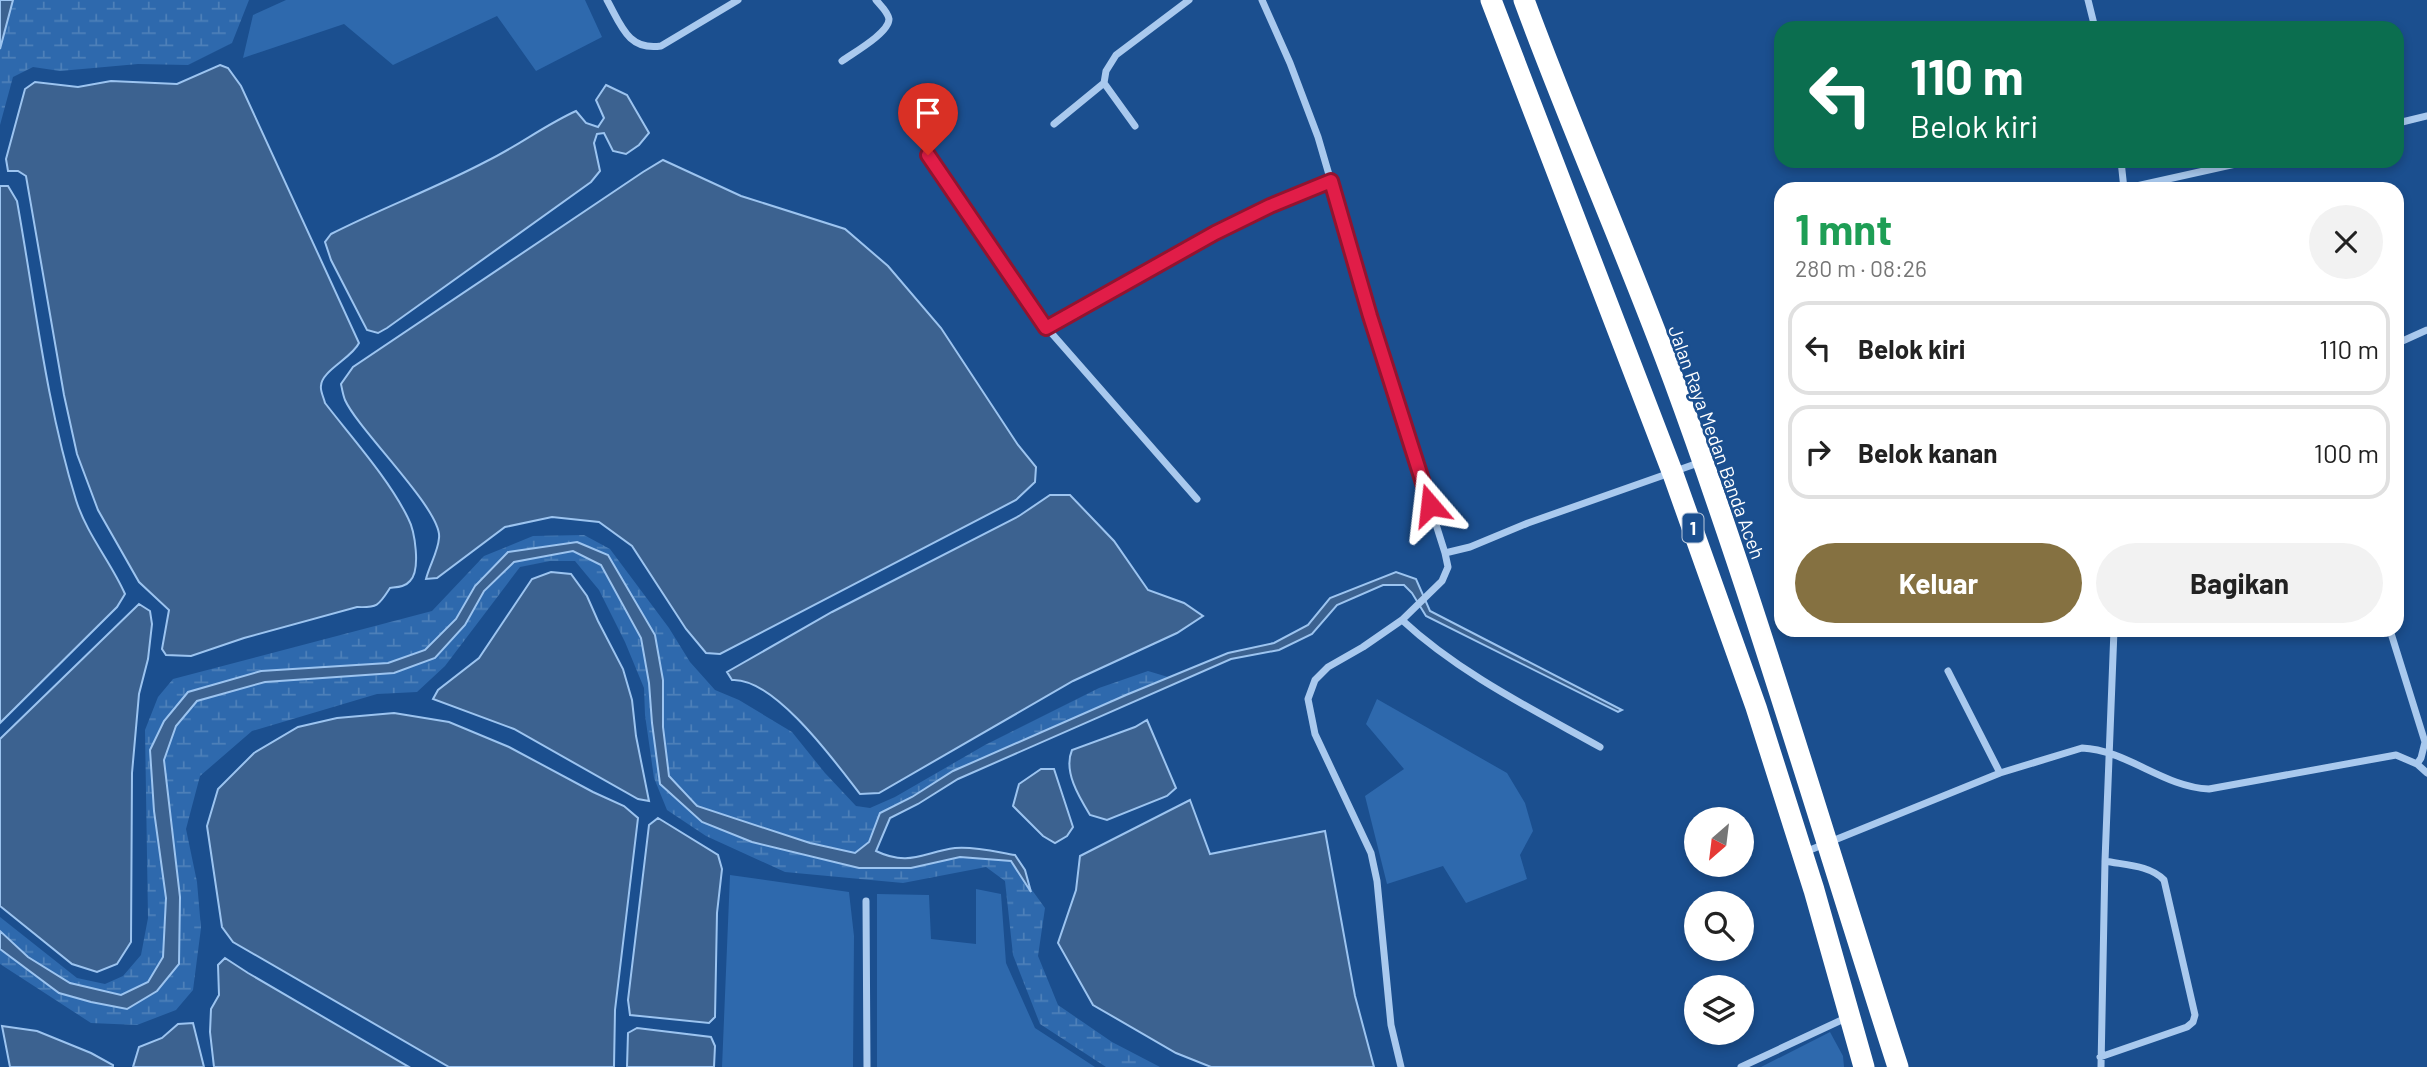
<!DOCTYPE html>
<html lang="id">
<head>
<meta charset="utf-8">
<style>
	:root { --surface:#fff; --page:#f2f2f2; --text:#222; --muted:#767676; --line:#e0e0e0; --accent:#857141 }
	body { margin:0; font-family:Barlow,sans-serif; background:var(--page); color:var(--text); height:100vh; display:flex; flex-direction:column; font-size:26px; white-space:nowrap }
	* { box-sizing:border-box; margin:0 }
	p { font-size:23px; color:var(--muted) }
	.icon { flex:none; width:38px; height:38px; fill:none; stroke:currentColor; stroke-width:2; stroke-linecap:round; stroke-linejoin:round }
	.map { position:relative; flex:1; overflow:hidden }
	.side { position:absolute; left:1774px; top:182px; width:630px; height:455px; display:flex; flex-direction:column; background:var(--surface); border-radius:21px; box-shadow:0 4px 10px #0003 }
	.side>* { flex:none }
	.guide { position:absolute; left:1774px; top:21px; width:630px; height:147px; border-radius:21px; box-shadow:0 4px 10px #0003; background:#0b6e4f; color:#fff; overflow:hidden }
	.needle { width:46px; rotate:208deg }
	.controls { position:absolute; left:1684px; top:807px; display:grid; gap:14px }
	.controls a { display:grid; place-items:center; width:70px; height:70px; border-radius:50%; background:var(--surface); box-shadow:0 4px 10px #0003; font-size:35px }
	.pin { position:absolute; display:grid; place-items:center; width:60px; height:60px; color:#fff; margin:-72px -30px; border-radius:50% 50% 50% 0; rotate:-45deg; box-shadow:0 0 7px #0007 }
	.pin .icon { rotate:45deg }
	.me { position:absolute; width:77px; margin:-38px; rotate:343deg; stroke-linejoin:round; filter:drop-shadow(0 0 5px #0008) }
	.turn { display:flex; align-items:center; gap:24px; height:147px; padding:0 21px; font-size:32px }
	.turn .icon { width:91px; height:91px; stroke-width:2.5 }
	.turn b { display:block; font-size:49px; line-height:60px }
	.round { display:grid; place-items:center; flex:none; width:74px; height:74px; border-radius:37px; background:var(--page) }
	.overview { display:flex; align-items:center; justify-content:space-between; height:119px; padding:0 21px }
	h1 { font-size:42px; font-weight:700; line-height:52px; color:#1e9e55 }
	.button { display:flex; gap:14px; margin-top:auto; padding:14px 21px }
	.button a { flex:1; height:80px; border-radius:42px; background:var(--accent); color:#fff; font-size:28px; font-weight:700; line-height:80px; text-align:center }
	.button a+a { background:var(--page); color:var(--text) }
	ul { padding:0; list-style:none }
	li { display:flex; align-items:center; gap:21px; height:94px; margin:0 14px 10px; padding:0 7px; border:4px solid var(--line); border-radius:21px }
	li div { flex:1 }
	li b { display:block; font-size:26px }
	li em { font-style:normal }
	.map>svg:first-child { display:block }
	.grass { fill:#2e69ad }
	.wetland { fill:url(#wetland-marsh) }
	.water { fill:#3c6290; stroke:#9cc4f0; stroke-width:2 }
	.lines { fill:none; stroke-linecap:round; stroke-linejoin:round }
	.street { stroke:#a9c9ee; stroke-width:7 }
	.highway { stroke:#fff; stroke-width:21 }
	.route-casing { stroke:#92132f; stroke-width:18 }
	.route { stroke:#e11d48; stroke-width:12 }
	.labels { text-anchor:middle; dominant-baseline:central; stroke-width:5; stroke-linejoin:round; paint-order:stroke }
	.shield { fill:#1b4f8f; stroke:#bbcadd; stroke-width:2 }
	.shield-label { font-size:18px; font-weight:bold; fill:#fff }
	.street-label { font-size:19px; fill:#fff; stroke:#1b4f8f }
</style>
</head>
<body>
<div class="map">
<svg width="2427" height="1067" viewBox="0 0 2427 1067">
	<defs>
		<pattern id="wetland-marsh" width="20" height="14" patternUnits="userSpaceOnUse" patternTransform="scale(1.75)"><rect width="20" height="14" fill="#2e69ad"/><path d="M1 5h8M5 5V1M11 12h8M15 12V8" fill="none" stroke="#4d80b9"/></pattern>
	</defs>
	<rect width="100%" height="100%" fill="#1b4f8f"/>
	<path class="grass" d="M286 0H585L602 37 536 71 497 16 393 65 344 24 243 58 253 15Z
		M1377 699 1507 773 1525 803 1533 831 1520 855 1527 879 1466 903 1443 866 1387 884 1365 796 1404 769 1366 724Z
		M730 875 849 892 854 936 853 1067H722Z
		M976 889 1001 894 1006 963 1035 1028 1095 1067H877V894L929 895 931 939 976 944Z
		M1830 1032 1843 1056 1844 1067H1761Z"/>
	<path class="wetland" d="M13 0H249L232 43 188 65 138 64 60 71 33 67 13 77 0 125V49Z
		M584 535 610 549 669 628 690 662 715 690 739 700 792 732 825 773 856 806 870 808 895 797 985 745 1099 688 1148 671 1168 677 1126 695 880 813 869 842 855 853 810 843 697 806 668 775 663 727V680L655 635 608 555 577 542 508 552 475 586 456 619 425 650 388 663 261 671 188 692 164 721 150 750 154 812 166 898 163 957 148 982 121 996 70 983 28 957 0 931V917L77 978 105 984 123 976 141 955 148 918 145 730 158 697 173 679 432 611 484 556 533 536Z
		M574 551 601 565 641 638 649 683 652 723 660 784 702 822 752 842 859 868H911L960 857 1011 861 1045 908 1038 956 1058 1005 1112 1042 1160 1067H1106L1040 1024 1013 955 1005 881 986 867 903 883 785 872 706 836 667 810 654 778 645 715 644 688 625 642 599 590 575 561H550L520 567 445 666 417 692 377 694 252 731 200 776 186 829 197 882 201 928 193 990 176 1010 137 1025 91 1023 0 964V949L59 993 127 1009 179 964 180 897 164 760 176 726 197 701 265 682 394 673 465 625 484 591 514 561Z"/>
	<path class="water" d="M0 0H13L0 49Z
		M220 65 228 68 241 86 359 343C352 358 321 371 321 386 320 391 324 398 325 403 352 438 389 479 408 518 415 531 421 570 410 581 405 587 397 587 390 588 379 605 378 608 357 607L244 638 191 656 166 655 162 649 169 610 139 582 98 510 77 454 64 395 26 176 18 171H8L6 159 25 89 35 82 78 87 111 81 177 84Z
		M606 85 627 95 649 133 639 145 626 154 613 151 604 133 597 134 594 143 600 171 591 182 387 328 378 333 367 330 331 260 325 242 331 234C382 208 436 188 487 161 518 146 545 125 576 111L586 123 598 127 604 118 596 100Z
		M663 160 741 196 845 229 888 266 941 328 1018 445 1036 467 1035 482 1016 500 720 654 706 653 686 629 632 546 599 522 552 517 505 527 437 578 426 579C429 566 438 552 439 538 443 511 359 431 345 400 343 395 342 389 341 384L353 367 643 172Z
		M0 186H8L17 201C35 301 46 403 76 500 87 535 111 562 125 594L117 607 0 723Z
		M1050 495H1070L1114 541 1148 590 1184 603 1203 616 1177 633 1073 681 879 793 860 794C836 763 774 677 732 680L727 672 832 612 1019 516Z
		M577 542 608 555 655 635 663 680V727L669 776 697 806 810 843 855 853 869 842 880 813 912 797 953 771 1126 695 1228 653 1274 643 1308 625 1330 598 1396 572 1416 579 1430 611 1622 710 1618 712 1426 616 1412 593 1404 585H1383L1337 605 1312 634 1279 650 1231 659 958 779 918 804 890 818 876 851C909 867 924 852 955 848 974 846 997 852 1015 855L1025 870 1031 892 1011 861 960 857 911 868H859L752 842 702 822 660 784 652 723 649 683 641 638 601 565 573 551 514 562 484 591 465 625 435 658 394 673 265 682 197 701 176 726 164 760 180 897 179 964 157 991 127 1009 91 1002 59 993 0 949V931L28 957 70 983 121 995 148 982 163 957 166 898 154 811 150 750 164 721 188 692 261 671 388 663 425 650 456 619 475 586 508 552Z
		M551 572 571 574 587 596 598 621 623 669 632 700 636 736 649 801 638 799 514 729 433 699 438 690 479 658 532 579Z
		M139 604 150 611 152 624 148 659 139 694 132 773 131 942 117 964 97 972 72 964 0 906V739Z
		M394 713 449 722 509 747 593 792 624 806 638 818 615 1010 614 1067H449L233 942 222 927 207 826 218 789 254 753 298 727 337 718Z
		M1147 720 1176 788 1167 796 1107 820 1090 815C1079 797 1063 771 1072 750L1135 727Z
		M1041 769H1054L1073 827 1067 836 1055 843 1043 836 1013 806 1019 784Z
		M1190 800 1210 854 1325 831 1355 996 1374 1067H1211L1176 1053 1093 1005 1058 943 1076 890 1080 856Z
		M658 818 718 855 722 869 717 913 715 1017 709 1023 630 1015 628 1000 649 825Z
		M225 958 248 973 409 1067H214L210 1032 211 1009 219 995 218 965Z
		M193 1023 204 1067H133L139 1047 162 1038 178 1024Z
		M2 1026 37 1031 91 1053 113 1065V1067H10Z
		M637 1028 711 1037 715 1046 714 1067H627L628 1033Z"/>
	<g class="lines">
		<path class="street" d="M607 0C621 25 628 51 661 46L738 0
			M1262 0 1290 63 1318 137 1370 315 1445 553 1470 547 1528 523 1701 462
			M2088 0 2095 28
			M842 61C853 53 889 33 889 19 888 12 881 6 876 0
			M2398 123 2427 116
			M1054 124 1104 83
			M1135 126 1104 83 1106 71 1116 55 1189 0
			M928 155 1047 328 1197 499
			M2121 161 2124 189
			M2123 189 2249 161
			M1047 328 1215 233 1270 206 1331 181
			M2398 343 2427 330
			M1402 620C1459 673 1532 709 1600 747
			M2390 630 2425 742 2421 758 2417 764
			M1948 671 2000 773
			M1805 852 2000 773 2082 748C2127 750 2163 787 2209 789L2396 755 2417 764 2427 773
			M866 901 867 1067
			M2100 1057 2187 1027 2193 1022 2195 1015 2164 880C2150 865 2124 865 2105 861
			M1401 1067 1391 1025 1377 881 1371 853 1315 734 1308 699 1315 680 1328 667 1363 647 1402 620 1442 581 1448 567 1445 553
			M1741 1067 1848 1017
			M2101 1067 2105 861 2114 630"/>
		<path class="highway" d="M1491 0 1673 474 1756 707 1814 890 1864 1067
			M1524 0C1571 128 1627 253 1674 381 1757 607 1824 838 1898 1067"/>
	</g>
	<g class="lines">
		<defs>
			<path id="route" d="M928 155 1046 328 1215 233 1270 206 1331 181 1370 316 1430 505"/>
		</defs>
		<use href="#route" class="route-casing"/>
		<use href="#route" class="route"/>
	</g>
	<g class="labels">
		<rect class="shield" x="1682.5" y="513.5" width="21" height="29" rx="5"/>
		<g class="shield-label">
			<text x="1693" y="528">1</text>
		</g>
		<g class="street-label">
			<text transform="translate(1717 442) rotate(70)">Jalan Raya Medan Banda Aceh</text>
		</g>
	</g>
</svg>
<div class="controls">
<a><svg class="needle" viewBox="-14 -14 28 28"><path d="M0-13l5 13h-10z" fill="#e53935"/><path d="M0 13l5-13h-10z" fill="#767676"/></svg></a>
<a><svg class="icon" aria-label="search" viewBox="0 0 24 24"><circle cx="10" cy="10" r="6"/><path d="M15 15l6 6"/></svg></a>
<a><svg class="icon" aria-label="layers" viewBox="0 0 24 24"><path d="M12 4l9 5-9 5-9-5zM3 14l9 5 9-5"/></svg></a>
</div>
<div class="pin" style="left:928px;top:155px;background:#d93025"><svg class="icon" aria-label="arrive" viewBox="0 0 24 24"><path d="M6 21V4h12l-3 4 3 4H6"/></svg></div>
<svg class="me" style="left:1430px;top:505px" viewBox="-20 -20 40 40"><path d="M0-17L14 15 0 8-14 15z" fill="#e11d48" stroke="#fff" stroke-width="4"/></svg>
<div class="guide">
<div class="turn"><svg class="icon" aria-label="left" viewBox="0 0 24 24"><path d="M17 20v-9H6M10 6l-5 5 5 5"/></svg><div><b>110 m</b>Belok kiri</div></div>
</div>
<section class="side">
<div class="overview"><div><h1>1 mnt</h1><p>280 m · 08:26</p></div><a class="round"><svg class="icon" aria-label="close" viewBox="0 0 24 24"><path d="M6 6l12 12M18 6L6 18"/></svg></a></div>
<ul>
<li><svg class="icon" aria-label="left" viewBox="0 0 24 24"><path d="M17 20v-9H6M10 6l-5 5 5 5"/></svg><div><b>Belok kiri</b></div><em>110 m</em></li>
<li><svg class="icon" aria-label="right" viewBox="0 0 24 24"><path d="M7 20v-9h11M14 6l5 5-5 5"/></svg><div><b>Belok kanan</b></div><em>100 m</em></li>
</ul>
<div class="button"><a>Keluar</a><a>Bagikan</a></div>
</section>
</div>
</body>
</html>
